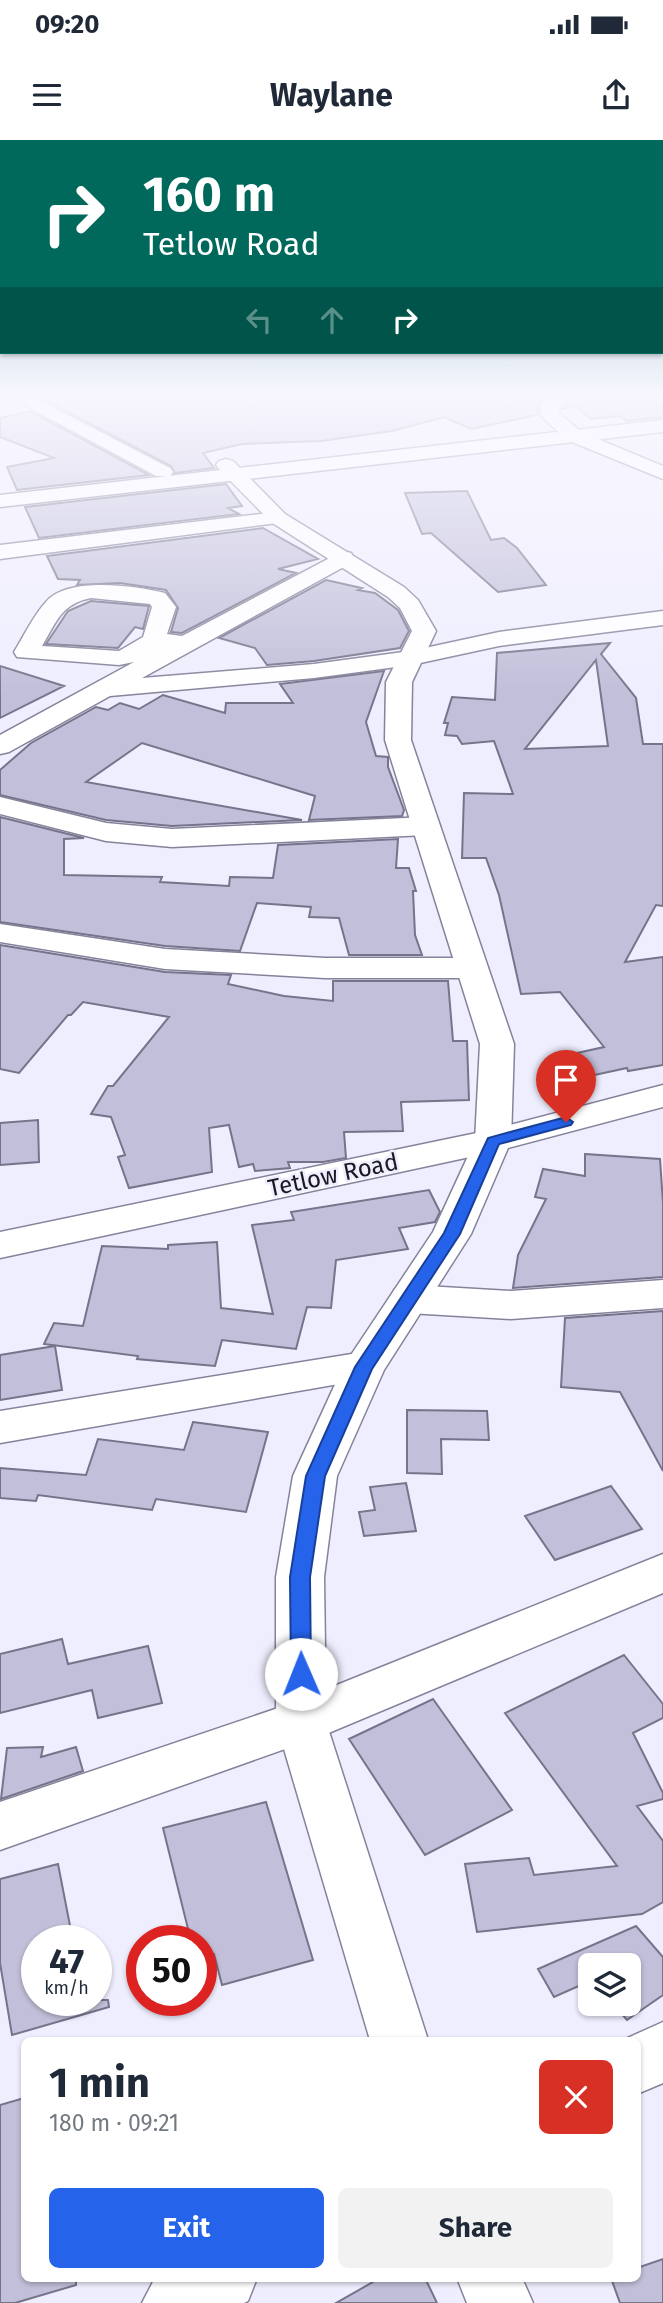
<!DOCTYPE html>
<html lang="en">
<head>
<meta charset="utf-8">
<style>
	:root { --surface:#fff; --page:#f2f2f3; --text:#1f2937; --muted:#747a83; --accent:#2563eb }
	body { margin:0; font-family:"Fira Sans",sans-serif; background:var(--page); color:var(--text); height:100vh; display:flex; flex-direction:column; font-size:26px; white-space:nowrap }
	* { box-sizing:border-box; margin:0 }
	p { font-size:23px; color:var(--muted) }
	.icon { flex:none; width:38px; height:38px; fill:none; stroke:currentColor; stroke-width:2; stroke-linecap:round; stroke-linejoin:round }
	.map { position:relative; flex:1; overflow:hidden }
	.details { position:absolute; left:21px; top:1897px; width:620px; height:245px; display:flex; flex-direction:column; background:var(--surface); border-radius:10px; box-shadow:0 2px 5px #0004 }
	.details>* { flex:none }
	.guide { position:absolute; left:0px; top:0px; width:663px; height:214px; box-shadow:0 2px 5px #0004; background:#00695c; color:#fff; overflow:hidden }
	.buttons { position:absolute; left:578px; top:1813px; display:grid; gap:14px }
	.buttons a { display:grid; place-items:center; width:63px; height:63px; border-radius:10px; background:var(--surface); box-shadow:0 2px 5px #0004; font-size:35px }
	.speed { position:absolute; left:21px; top:1785px; display:flex; gap:14px; font-size:35px; font-weight:700; text-align:center }
	.speed>* { display:grid; place-content:center; width:91px; height:91px; border-radius:50%; background:var(--surface); box-shadow:0 2px 5px #0004; line-height:1 }
	.speed small { font-size:18px; font-weight:400 }
	.speed .limit { border:10px solid #d22; background:#fff; color:#111 }
	.pin { position:absolute; display:grid; place-items:center; width:60px; height:60px; color:#fff; margin:-72px -30px; border-radius:50% 50% 50% 0; rotate:-45deg; box-shadow:0 0 7px #0007 }
	.pin .icon { rotate:45deg }
	.me { position:absolute; width:77px; margin:-38px; rotate:359deg; stroke-linejoin:round; filter:drop-shadow(0 0 5px #0008) }
	.turn { display:flex; align-items:center; gap:24px; height:147px; padding:0 28px; font-size:32px }
	.turn .icon { width:91px; height:91px; stroke-width:2.5 }
	.turn b { display:block; font-size:49px; line-height:60px }
	.lanes { display:flex; align-items:center; height:66px; padding:0 28px; background:#0003; justify-content:center; gap:35px; direction:ltr }
	.lanes .off { opacity:.35 }
	.round { display:grid; place-items:center; flex:none; width:74px; height:74px; border-radius:10px; background:var(--page) }
	.head { display:flex; align-items:center; justify-content:space-between; height:119px; padding:0 28px }
	h1 { font-size:42px; font-weight:700; line-height:52px }
	.action { display:flex; gap:14px; margin-top:auto; padding:14px 28px }
	.action a { flex:1; height:80px; border-radius:10px; background:var(--accent); color:#fff; font-size:28px; font-weight:700; line-height:80px; text-align:center }
	.action a+a { background:var(--page); color:var(--text) }
	.status { display:flex; justify-content:space-between; align-items:center; height:49px; padding:0 35px; background:var(--surface); direction:ltr }
	.status svg { height:19px; fill:currentColor }
	header { display:flex; justify-content:space-between; align-items:center; height:91px; padding:0 28px; background:var(--surface); font-size:32px; font-weight:700 }
	.map>svg:first-child { display:block }
	.building { fill:#c1bfd9; stroke:#75748b; stroke-width:2; fill-rule:evenodd }
	.lines { fill:none; stroke-linecap:round; stroke-linejoin:round }
	.minor-casing { stroke:#84839b; stroke-width:3 }
	.major-casing { stroke:#84839b; stroke-width:3 }
	.highway-casing { stroke:#84839b; stroke-width:3 }
	.minor { fill:#fff; fill-rule:evenodd }
	.major { fill:#fff; fill-rule:evenodd }
	.highway { fill:#fff; fill-rule:evenodd }
	.route { fill:#2563eb; stroke:#184099; stroke-width:2 }
	.labels { text-anchor:middle; dominant-baseline:central; stroke-width:5; stroke-linejoin:round; paint-order:stroke }
	.street-label { font-size:24px; fill:#1a1922; stroke:#efeefe }
</style>
</head>
<body>
<div class="status"><b>09:20</b><svg viewBox="0 0 49 12"><path d="M0 12V9h3v3zM5 12V6h3v6zM10 12V3h3v9zM15 12V0h3v12zM26 1h20v11H26zM47 4h2v5h-2z"/></svg></div>
<header><svg class="icon" aria-label="menu" viewBox="0 0 24 24"><path d="M4 6h16M4 12h16M4 18h16"/></svg>Waylane<svg class="icon" aria-label="share" viewBox="0 0 24 24"><path d="M12 15V3M7 8l5-5 5 5M5 13v7h14v-7"/></svg></header>
<div class="map">
<svg width="663" height="2163" viewBox="0 0 663 2163">
	<rect width="100%" height="100%" fill="#efeefe"/>
	<path class="building" d="M35 255H546L539 262 537 275 471 289 444 277 392 291 321 301 242 304 203 313 214 328 175 333 171 326Z
		M576 255H655L663 258V277L627 281 619 276 591 279 575 266 562 269Z
		M30 271 149 335 17 350 7 327 54 318 0 297V278Z
		M226 344 242 366 228 368 239 374 39 398 25 367Z
		M467 351 491 400 504 398 517 408 546 445 498 452 431 393 422 394 405 353Z
		M263 388 318 419 278 429 296 433 182 493 171 492 178 468 166 450 120 443 77 445 80 440 58 439 47 416Z
		M326 440 362 448 358 450 375 453 398 470 409 491 400 508 314 521 267 525 255 508 219 498Z
		M91 461 149 466 143 489 135 487 118 508 46 504 68 471Z
		M610 503 601 514 636 558 643 604H663V766L656 765 625 822 663 817V925L628 931 627 928 567 941 550 919 604 907 560 852 521 854 499 755 486 718H462L464 653 513 654 494 601 462 604 457 596 445 595 448 583H444L452 557 495 560 497 513ZM596 520 608 606 525 609Z
		M0 526 64 546 0 578Z
		M384 531 366 582 376 616 388 617V627L404 670 402 676 309 680 315 656 142 603 86 642 302 680 172 686 106 680 0 655V630L31 603 96 567 108 570 120 563 139 569 163 555 225 573 226 563H293L280 544Z
		M0 677 84 698 64 699V735L162 737 160 742 229 746 230 737 273 738 278 705 398 699 396 728H409L416 751H413L415 795 422 815H349L339 778 309 777 311 767 257 763 240 811 165 806 0 782Z
		M0 805 165 832 231 835 228 844 284 856 333 861V841H448L453 901H467L469 960 401 962 403 991 344 992 346 1018 323 1022H288L290 1028 255 1031 253 1024 239 1027 229 985 209 988 212 1032 129 1048 118 1017 125 1015 111 977 91 974 108 946H113L169 877 83 862 71 875H68L19 933 0 929Z
		M38 980 39 1022 0 1025V983Z
		M585 1014 660 1019 663 1063V1137L513 1148 518 1115 546 1059 535 1057 543 1029 585 1036Z
		M429 1050 440 1072 435 1082 399 1088 408 1109 336 1120 331 1168 307 1167 296 1209 222 1200 215 1226 137 1219 138 1216 44 1204 54 1183 83 1186 102 1106 168 1109V1105L217 1102 221 1168 273 1174 252 1085 294 1080 291 1072Z
		M663 1171V1331L620 1252 561 1247 565 1178Z
		M55 1206 62 1250 0 1260V1215Z
		M407 1270 487 1271 489 1300 441 1299 442 1334 407 1333Z
		M193 1282 268 1292 246 1372 156 1359 152 1370 38 1355 36 1361 0 1358V1328L86 1335 98 1299 184 1310Z
		M406 1343 416 1391 364 1396 359 1372 375 1370 370 1347Z
		M611 1346 642 1389 555 1420 525 1376Z
		M62 1499 68 1524 148 1506 162 1563 98 1578 92 1550 0 1573V1514Z
		M624 1515 663 1564V1578L633 1593 663 1653V1659L637 1666 663 1701V1762L642 1774 477 1792 465 1724 529 1718 534 1735 617 1726 505 1573Z
		M433 1559 512 1670 425 1715 349 1599Z
		M43 1607 41 1617 76 1607 83 1631 1 1659 7 1608Z
		M266 1662 313 1820 222 1845 214 1814 201 1818V1801H191L163 1688Z
		M58 1724 73 1801H37V1860H108L109 1867 12 1895 0 1823V1739Z
		M636 1786 663 1817V1855L627 1880 613 1864H628V1825H590V1841L554 1857 538 1829Z
		M24 1958V2138H76V2145L15 2163H0V1965Z
		M663 2119V2163H620L611 2138H637V2128Z
		M380 2138H425L437 2163H336Z"/>
	<g class="lines">
		<defs>
			<path id="minor" d="M6 255H29L170 328 173 332 170 336H156Z
				M550 255H573L560 265 559 273 581 292 663 326V339L567 300 540 275 542 262Z
				M278 372 285 374 289 378 285 382 0 419V405Z
				M343 411 351 413 354 418 351 423 142 538 314 524 411 511 499 492 663 471V485L499 506 411 525 314 538 110 556 9 612 0 614V595L134 522 119 525 17 517 14 512C24 496 33 476 46 462 68 436 135 446 165 453L176 467 167 494 182 496ZM91 458 150 464 152 467 143 497 119 511 42 506C57 481 61 464 91 458Z
				M0 657 106 683 172 689 426 677 436 680 440 686 436 692 426 695 172 707 106 701 0 674Z
				M0 784 165 809 325 818H472L483 821 488 828 483 835 472 838H325L165 829 0 802Z
				M663 945V967L493 1012 0 1118V1092L491 990Z
				M663 1140V1168L511 1179 409 1173 395 1169 389 1159 395 1149 409 1145 511 1151Z
				M364 1212 379 1217 385 1227 379 1237 0 1303V1271Z
				M663 1414V1453L319 1597 0 1710V1662L287 1565Z
				M663 1882V1943L637 1954V1900H623Z
				M155 2138H257L248 2161 244 2163H142Z"/>
			<path id="major" d="M226 319 233 321 285 374 404 447 418 460 436 491 412 542 411 600 514 904 511 1001 471 1094 384 1230 337 1336 324 1437 326 1582 428 1900H370L276 1582V1437L293 1336 343 1227 433 1092 475 1001 480 904 385 600 386 542 412 491 400 468 388 457 271 382 219 329 216 325 219 321Z
				M457 2138H522L533 2163H467Z"/>
			<path id="highway" d="M663 280V292L0 367V355Z"/>
		</defs>
		<use href="#minor" class="minor-casing"/>
		<use href="#major" class="major-casing"/>
		<use href="#highway" class="highway-casing"/>
		<use href="#minor" class="minor"/>
		<use href="#major" class="major"/>
		<use href="#highway" class="highway"/>
	</g>
	<linearGradient id="sky" x2="0" y2="1"><stop stop-color="#87b3be"/><stop offset="0.46" stop-color="#f8f7ff"/><stop offset="1" stop-color="#f8f7ff" stop-opacity="0"/></linearGradient>
	<rect width="663" height="558" fill="url(#sky)"/>
	<path class="route" d="M566 977 573 982 571 985 499 1004 460 1094 372 1229 325 1336 310 1437 311 1534 308 1540 301 1542 294 1540 291 1534 290 1437 306 1336 355 1227 444 1093 488 998Z"/>
	<g class="labels">
		<g class="street-label">
			<text transform="translate(333 1035) rotate(-12)">Tetlow Road</text>
		</g>
	</g>
</svg>
<div class="buttons">
<a><svg class="icon" aria-label="layers" viewBox="0 0 24 24"><path d="M12 4l9 5-9 5-9-5zM3 14l9 5 9-5"/></svg></a>
</div>
<div class="speed"><div>47<small>km/h</small></div><div class="limit">50</div></div>
<div class="pin" style="left:566px;top:982px;background:#d93025"><svg class="icon" aria-label="arrive" viewBox="0 0 24 24"><path d="M6 21V4h12l-3 4 3 4H6"/></svg></div>
<svg class="me" style="left:301px;top:1534px" viewBox="-20 -20 40 40"><circle r="19" fill="#fff"/><path d="M0-13L10 11 0 6-10 11z" fill="#2563eb"/></svg>
<div class="guide">
<div class="turn"><svg class="icon" aria-label="right" viewBox="0 0 24 24"><path d="M7 20v-9h11M14 6l5 5-5 5"/></svg><div><b>160 m</b>Tetlow Road</div></div>
<div class="lanes"><svg class="icon off" aria-label="left" viewBox="0 0 24 24"><path d="M17 20v-9H6M10 6l-5 5 5 5"/></svg><svg class="icon off" aria-label="ahead" viewBox="0 0 24 24"><path d="M12 20V5M6 11l6-6 6 6"/></svg><svg class="icon" aria-label="right" viewBox="0 0 24 24"><path d="M7 20v-9h11M14 6l5 5-5 5"/></svg></div>
</div>
<section class="details">
<div class="head"><div><h1>1 min</h1><p>180 m · 09:21</p></div><a class="round" style="background:#d93025;color:#fff"><svg class="icon" aria-label="close" viewBox="0 0 24 24"><path d="M6 6l12 12M18 6L6 18"/></svg></a></div>
<div class="action"><a>Exit</a><a>Share</a></div>
</section>
</div>
</body>
</html>
